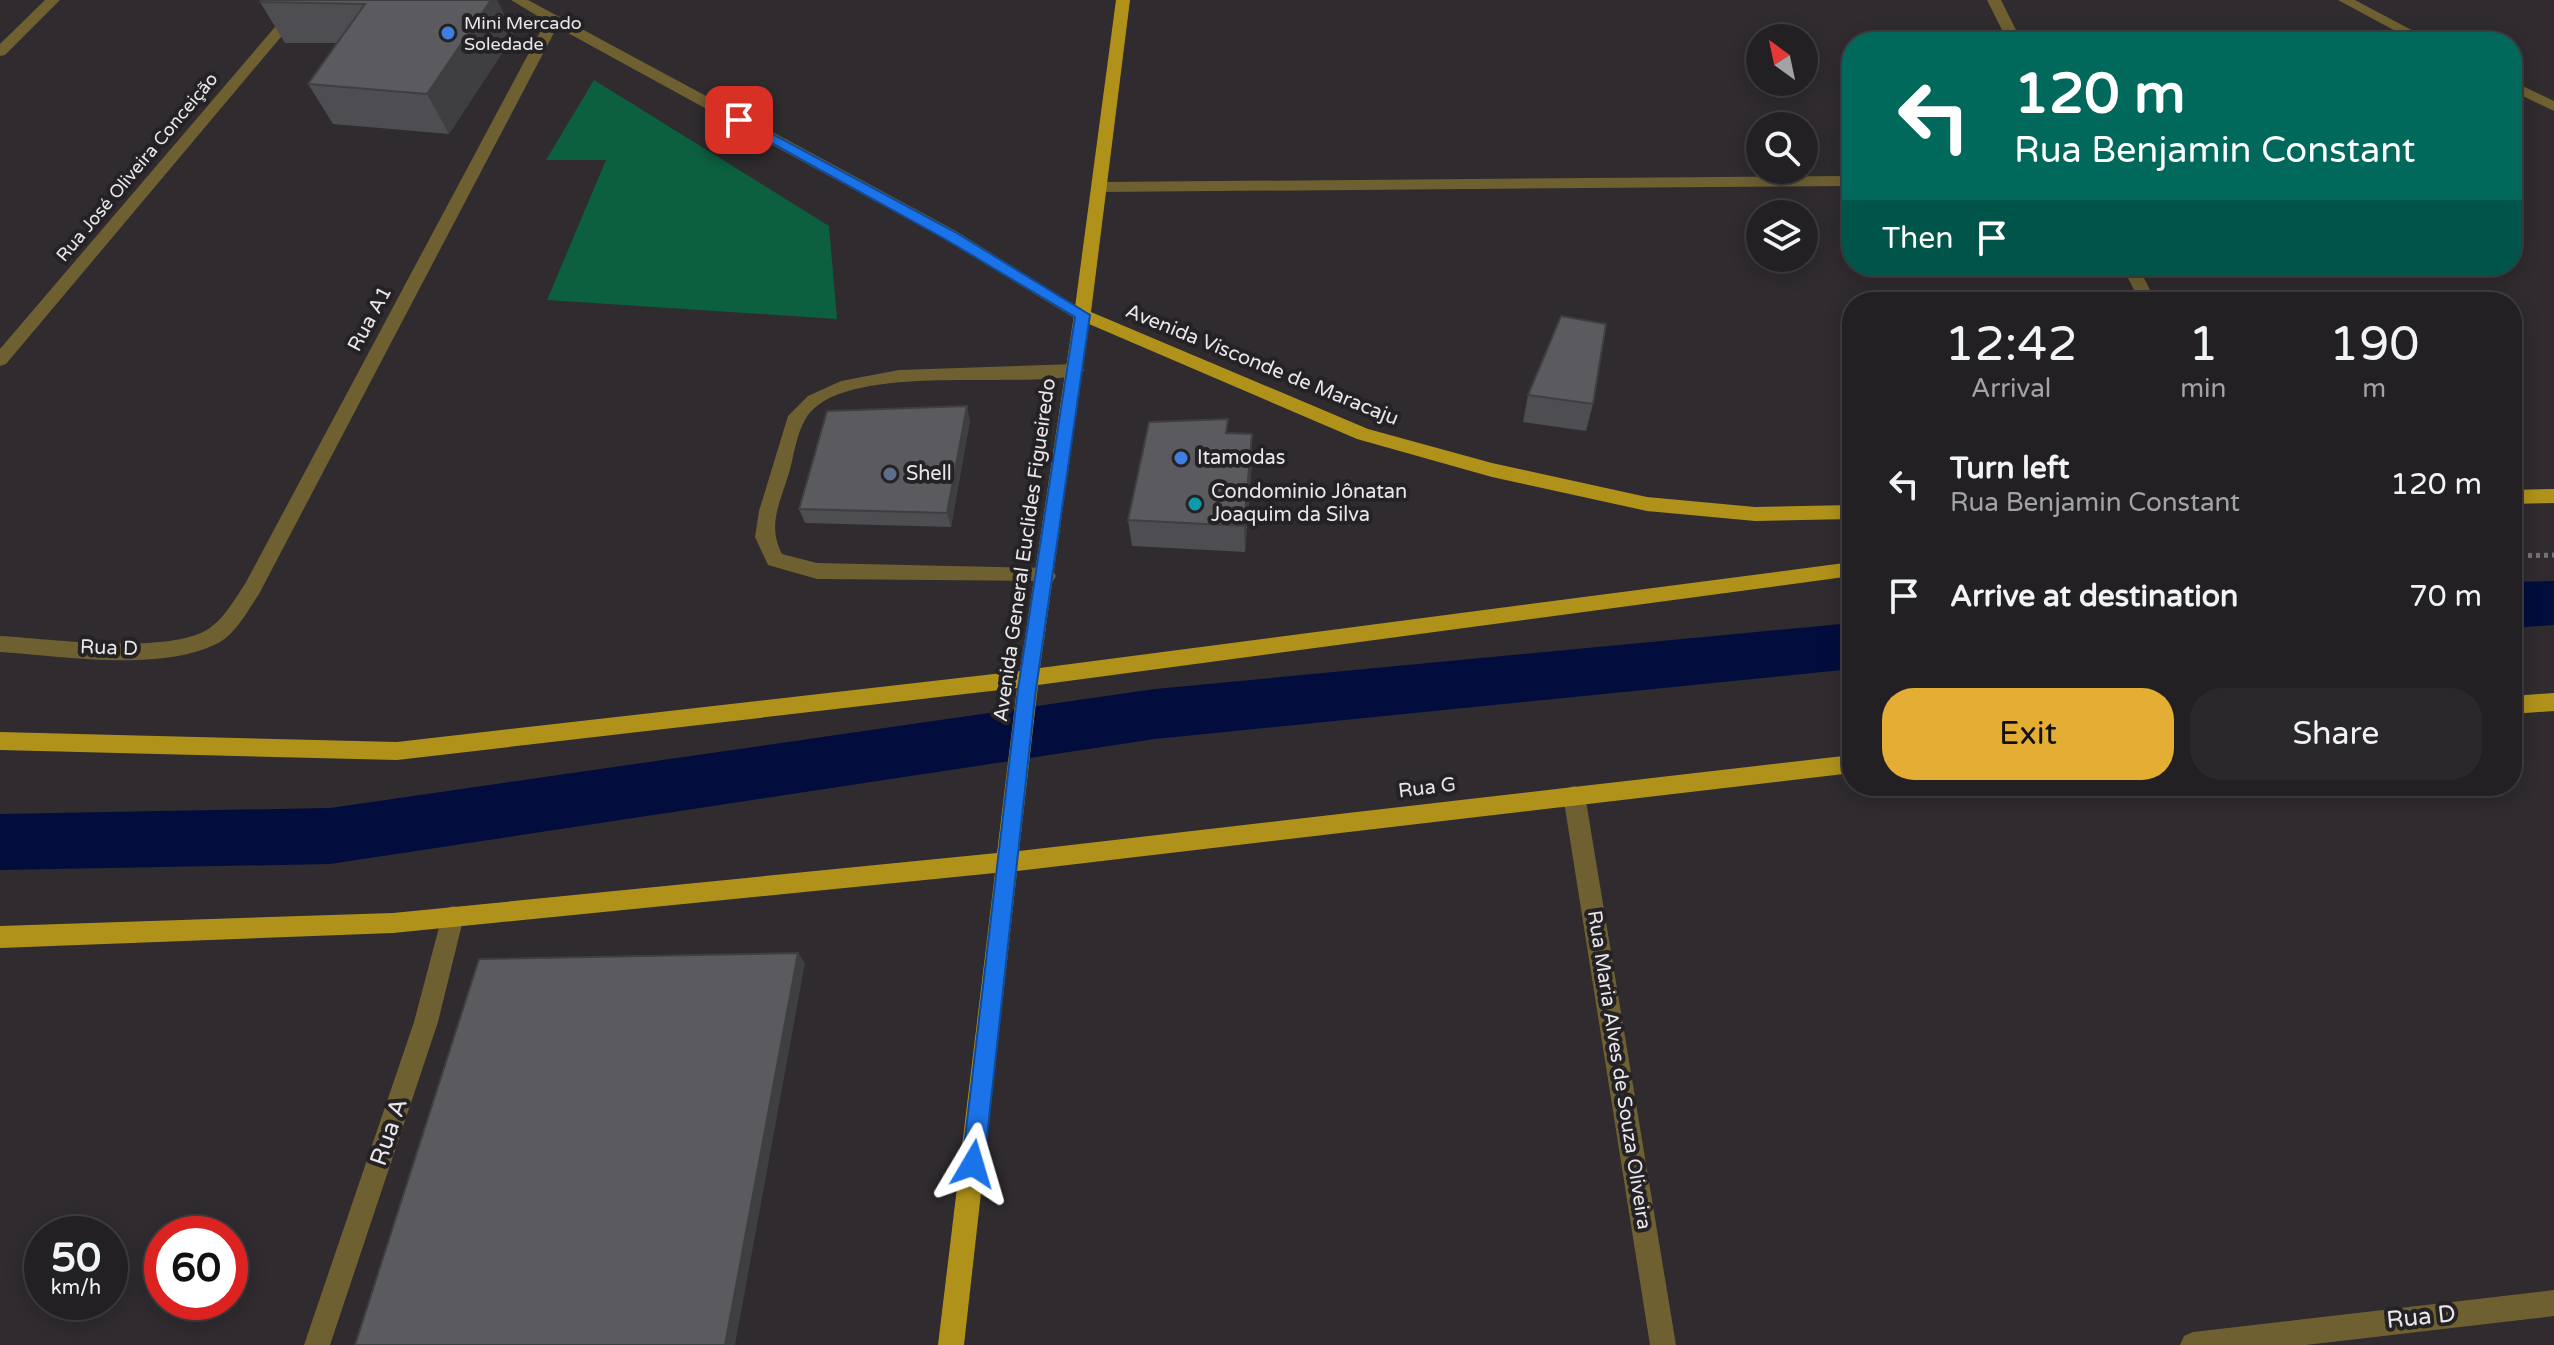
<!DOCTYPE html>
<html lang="en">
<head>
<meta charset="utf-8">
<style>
	:root { --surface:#232023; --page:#2b282b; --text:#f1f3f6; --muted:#a3a3a6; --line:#403e41; --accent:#e4ae35 }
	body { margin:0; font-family:"Varela Round",sans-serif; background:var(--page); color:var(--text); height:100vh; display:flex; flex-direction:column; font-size:30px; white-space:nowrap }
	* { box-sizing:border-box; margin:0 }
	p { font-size:26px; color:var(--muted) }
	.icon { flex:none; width:44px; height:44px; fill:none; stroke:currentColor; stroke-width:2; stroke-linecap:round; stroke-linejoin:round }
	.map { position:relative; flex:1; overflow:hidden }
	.drawer { position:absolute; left:1842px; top:292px; width:680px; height:504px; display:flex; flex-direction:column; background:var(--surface); border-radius:32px; box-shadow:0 4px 20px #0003,0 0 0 2px var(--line) }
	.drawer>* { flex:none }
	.guide { position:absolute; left:1842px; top:32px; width:680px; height:244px; border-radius:32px; box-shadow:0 4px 20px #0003,0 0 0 2px var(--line); background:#00695c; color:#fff; overflow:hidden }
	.needle { width:52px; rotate:327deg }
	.fabs { position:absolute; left:1746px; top:24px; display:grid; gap:16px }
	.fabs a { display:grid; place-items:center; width:72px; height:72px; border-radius:50%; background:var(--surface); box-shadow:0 4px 20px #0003,0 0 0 2px var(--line); font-size:40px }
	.speed { position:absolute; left:24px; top:1216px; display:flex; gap:16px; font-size:40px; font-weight:700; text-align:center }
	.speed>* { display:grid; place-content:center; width:104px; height:104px; border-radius:50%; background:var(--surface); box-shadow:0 4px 20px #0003,0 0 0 2px var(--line); line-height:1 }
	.speed small { font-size:20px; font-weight:400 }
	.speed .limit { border:12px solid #d22; background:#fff; color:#111 }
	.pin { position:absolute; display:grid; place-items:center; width:68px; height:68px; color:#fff; margin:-34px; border-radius:16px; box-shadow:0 4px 12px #0006 }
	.me { position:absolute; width:88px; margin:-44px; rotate:7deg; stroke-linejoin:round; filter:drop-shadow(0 0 6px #0008) }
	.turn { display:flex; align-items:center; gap:28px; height:168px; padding:0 40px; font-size:36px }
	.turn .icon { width:104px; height:104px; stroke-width:2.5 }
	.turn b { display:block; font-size:56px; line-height:68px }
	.then { display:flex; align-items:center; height:76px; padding:0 40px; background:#0003; gap:16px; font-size:30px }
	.eta { display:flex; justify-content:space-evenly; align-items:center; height:136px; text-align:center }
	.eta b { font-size:48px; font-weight:600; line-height:56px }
	.primary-button { display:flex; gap:16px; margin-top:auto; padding:16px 40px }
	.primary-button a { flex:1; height:92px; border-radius:32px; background:var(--accent); color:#111; font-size:32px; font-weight:600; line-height:92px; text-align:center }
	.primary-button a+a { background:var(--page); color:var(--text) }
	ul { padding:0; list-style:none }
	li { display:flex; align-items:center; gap:24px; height:112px; padding:0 40px }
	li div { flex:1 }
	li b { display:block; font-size:30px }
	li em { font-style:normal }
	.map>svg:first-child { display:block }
	.green { fill:#0c5f3f }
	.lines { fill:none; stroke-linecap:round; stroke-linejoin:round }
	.canal { fill:#020d3d; fill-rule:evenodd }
	.path { stroke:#747174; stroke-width:5; stroke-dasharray:4 4; stroke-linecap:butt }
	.minor { fill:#6e6031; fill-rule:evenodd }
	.major { fill:#b0921b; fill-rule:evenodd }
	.wall { fill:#4d4d52 }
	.shaded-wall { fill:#3f3f42 }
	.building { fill:#5a5a5f; stroke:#3f3f42; stroke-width:2 }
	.route { fill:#1a73e8; stroke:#114b97; stroke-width:2 }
	.shop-dot { fill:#3f7fe0; stroke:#252226; stroke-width:3 }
	.service-dot { fill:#5c6f8a; stroke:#252226; stroke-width:3 }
	.culture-dot { fill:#0f9aa8; stroke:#252226; stroke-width:3 }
	.labels { text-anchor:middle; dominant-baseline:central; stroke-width:8; stroke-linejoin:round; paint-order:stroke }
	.far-poi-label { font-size:18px; fill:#e9e7ea; stroke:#252226; text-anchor:start }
	.far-street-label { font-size:18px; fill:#e9e7ea; stroke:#252226 }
	.street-label { font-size:20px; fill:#e9e7ea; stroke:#252226 }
	.poi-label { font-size:20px; fill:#e9e7ea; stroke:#252226; text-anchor:start }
	.near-street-label { font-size:24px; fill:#e9e7ea; stroke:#252226 }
</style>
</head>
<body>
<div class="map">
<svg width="2554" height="1345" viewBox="0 0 2554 1345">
	<rect width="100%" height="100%" fill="#2f2b2f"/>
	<path class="green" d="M594 80 829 226 837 319 547 300 606 160H546Z"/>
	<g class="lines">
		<path class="canal" d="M2554 581V625L2512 628V582Z
			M1852 623V669L1155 739 330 864 0 870V814L330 808 1155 689Z"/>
		<path class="path" d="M2512 556 2554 555"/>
		<path class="minor" d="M45 0H60L5 55 0 56V44Z
			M298 0H312L6 364 0 366V349Z
			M511 0H528L956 231 1090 315 1082 321 1076 319 944 239 557 27 259 594C248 610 237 632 220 642 163 673 63 656 0 652V636C52 639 160 654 205 631 223 621 234 600 245 584L546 21Z
			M1987 0H2001L2022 42H2008Z
			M2338 0H2355L2434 42H2416Z
			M2512 81 2554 101V111L2512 91Z
			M1852 176V186L1099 192 1091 187 1099 182Z
			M2122 266H2138L2156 302H2140Z
			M1075 364 1081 366 1084 370 1081 374C1023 391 838 359 805 420 796 435 794 456 789 473 780 503 767 525 782 554L817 563 1046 568 1053 571 1056 576 1053 581 817 579 768 565 755 537 759 511 788 416 808 396 841 381 899 370Z
			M1574 786 1581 788 1585 795 1676 1345H1650L1563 795 1567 788Z
			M453 906 461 909 464 916 438 1022 330 1345H304L414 1022 442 916 445 909Z
			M2554 1290V1316L2306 1345H2180L2184 1336 2193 1332Z"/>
		<path class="major" d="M1116 0H1130L1091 312 1368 429 1492 463 1647 497 1755 507 1852 505V519L1755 521 1647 511 1492 477 1357 439 1089 324 1040 668 1852 562V576L1038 685 1019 851 1852 755V773L1017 871 964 1345H938L995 873 393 933 0 948V926L393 913 997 853 1017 688 397 760 0 750V732L397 742 1020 671 1074 315Z
			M2554 489V503L2512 504V490Z
			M2554 693V711L2512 714V696Z"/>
	</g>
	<path class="wall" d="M497 0 514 35 449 134 333 124 308 84 337 43H285L260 2Z
		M1528 395 1593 404 1586 431 1523 422Z
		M970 420 951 527 805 523 799 509Z
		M1229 434H1252V461L1245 552 1132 546 1128 520Z"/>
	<path class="shaded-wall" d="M491 0H497L514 35 449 134 427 94Z
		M967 406 970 420 951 527 947 513Z
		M1252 434V461L1245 552 1244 526Z
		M798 953 805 963 735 1345H725Z"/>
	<path class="building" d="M262 0H491L427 94 308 84 365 4 260 2Z
		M1561 316 1606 324 1593 404 1528 395Z
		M967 406 947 513 799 509 827 411Z
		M1228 419 1226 433 1252 434 1244 526 1128 520 1149 422Z
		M798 953 725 1345H355L479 959Z"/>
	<path class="route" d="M739 116 955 232 1090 315 1036 689 984 1164 981 1172 973 1175 965 1172 962 1164 1018 689 1075 317 945 239 734 122V117Z"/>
	<g class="shop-dot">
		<circle cx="448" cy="33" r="8"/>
		<circle cx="1181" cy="458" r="8"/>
	</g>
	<circle class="service-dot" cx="890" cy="474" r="8"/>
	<circle class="culture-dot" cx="1195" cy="504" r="8"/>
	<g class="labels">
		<g class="far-poi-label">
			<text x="464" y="23">Mini Mercado<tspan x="464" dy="21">Soledade</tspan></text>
		</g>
		<g class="far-street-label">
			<text transform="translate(137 167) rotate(-50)">Rua José Oliveira Conceição</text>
		</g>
		<g class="street-label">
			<text transform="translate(370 319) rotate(-62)">Rua A1</text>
			<text transform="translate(1262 365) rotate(22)">Avenida Visconde de Maracaju</text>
			<text transform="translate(1025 550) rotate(-82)">Avenida General Euclides Figueiredo</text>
			<text transform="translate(109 648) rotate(2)">Rua D</text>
			<text transform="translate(1427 788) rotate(-7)">Rua G</text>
			<text transform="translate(1619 1070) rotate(81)">Rua Maria Alves de Souza Oliveira</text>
		</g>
		<g class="poi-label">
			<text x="1197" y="458">Itamodas</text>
			<text x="906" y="474">Shell</text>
			<text x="1211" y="492">Condominio Jônatan<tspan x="1211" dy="23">Joaquim da Silva</tspan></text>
		</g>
		<g class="near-street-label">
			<text transform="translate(389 1132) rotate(-71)">Rua A</text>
			<text transform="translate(2421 1317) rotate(-6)">Rua D</text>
		</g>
	</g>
</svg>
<div class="fabs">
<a><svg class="needle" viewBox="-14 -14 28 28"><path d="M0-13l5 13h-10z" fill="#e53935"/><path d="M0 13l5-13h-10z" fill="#a3a3a6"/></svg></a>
<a><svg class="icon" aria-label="search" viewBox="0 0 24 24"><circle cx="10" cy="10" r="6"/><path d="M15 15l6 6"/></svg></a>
<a><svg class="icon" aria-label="layers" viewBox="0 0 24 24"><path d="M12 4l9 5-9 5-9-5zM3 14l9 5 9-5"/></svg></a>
</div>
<div class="speed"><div>50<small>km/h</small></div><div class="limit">60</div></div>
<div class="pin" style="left:739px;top:120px;background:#d93025"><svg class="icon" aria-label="arrive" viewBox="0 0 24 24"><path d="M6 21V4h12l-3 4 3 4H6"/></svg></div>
<svg class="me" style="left:973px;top:1164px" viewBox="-20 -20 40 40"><path d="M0-17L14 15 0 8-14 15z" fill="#1a73e8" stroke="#fff" stroke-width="4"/></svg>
<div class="guide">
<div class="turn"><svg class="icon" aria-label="left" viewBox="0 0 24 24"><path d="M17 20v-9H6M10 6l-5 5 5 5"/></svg><div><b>120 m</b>Rua Benjamin Constant</div></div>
<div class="then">Then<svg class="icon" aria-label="arrive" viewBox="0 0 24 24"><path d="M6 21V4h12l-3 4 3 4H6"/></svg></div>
</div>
<section class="drawer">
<div class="eta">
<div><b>12:42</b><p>Arrival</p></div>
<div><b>1</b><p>min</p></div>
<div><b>190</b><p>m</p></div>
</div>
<ul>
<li><svg class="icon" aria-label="left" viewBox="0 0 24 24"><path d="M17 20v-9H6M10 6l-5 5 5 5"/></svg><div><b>Turn left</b><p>Rua Benjamin Constant</p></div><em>120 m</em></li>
<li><svg class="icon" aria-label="arrive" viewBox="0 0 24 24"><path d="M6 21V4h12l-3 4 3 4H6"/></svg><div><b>Arrive at destination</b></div><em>70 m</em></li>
</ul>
<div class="primary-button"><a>Exit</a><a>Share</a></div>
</section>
</div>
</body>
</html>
